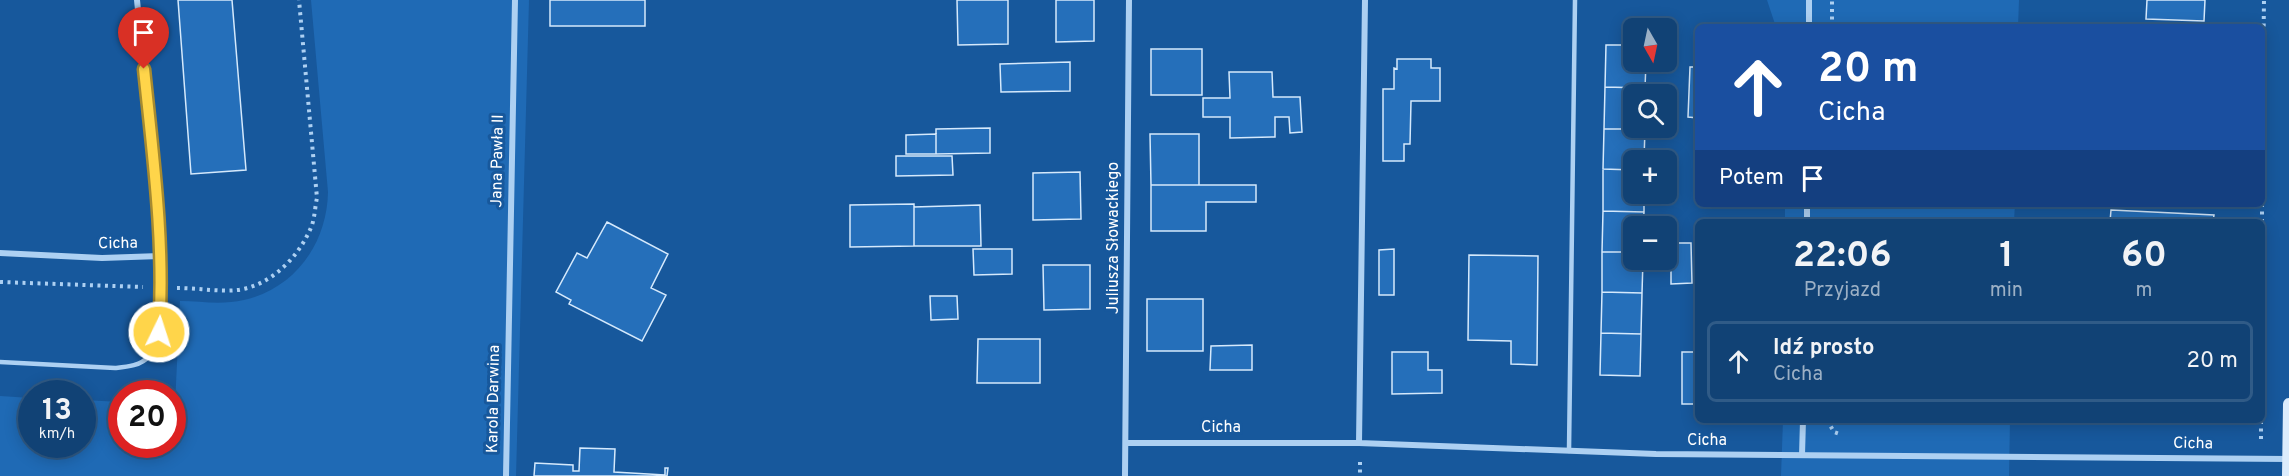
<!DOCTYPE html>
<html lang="pl">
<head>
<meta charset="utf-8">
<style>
	:root { --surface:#114275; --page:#1a497a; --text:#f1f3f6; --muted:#9cb0c5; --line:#305b87 }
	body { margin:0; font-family:Overpass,sans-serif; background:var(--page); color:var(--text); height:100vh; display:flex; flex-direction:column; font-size:22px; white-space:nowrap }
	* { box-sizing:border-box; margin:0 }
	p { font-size:20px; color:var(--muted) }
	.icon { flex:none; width:33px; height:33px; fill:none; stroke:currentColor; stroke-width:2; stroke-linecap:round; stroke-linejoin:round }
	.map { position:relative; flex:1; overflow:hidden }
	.details { position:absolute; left:1695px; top:219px; width:570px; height:204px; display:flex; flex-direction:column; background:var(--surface); border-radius:9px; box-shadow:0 3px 15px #0003,0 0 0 2px var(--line) }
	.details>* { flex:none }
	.banner { position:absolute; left:1695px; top:24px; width:570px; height:183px; border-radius:9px; box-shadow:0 3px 15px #0003,0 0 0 2px var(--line); background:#1a4fa0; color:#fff; overflow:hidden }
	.needle { width:39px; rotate:171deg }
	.tools { position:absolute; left:1623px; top:18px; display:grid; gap:12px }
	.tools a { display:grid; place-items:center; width:54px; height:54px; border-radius:9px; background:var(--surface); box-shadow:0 3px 15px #0003,0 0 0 2px var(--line); font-size:30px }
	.speed { position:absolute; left:18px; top:380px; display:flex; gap:12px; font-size:30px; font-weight:700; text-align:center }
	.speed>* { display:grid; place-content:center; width:78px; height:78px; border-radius:50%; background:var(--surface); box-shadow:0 3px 15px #0003,0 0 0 2px var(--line); line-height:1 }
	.speed small { font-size:15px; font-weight:400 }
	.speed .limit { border:9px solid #d22; background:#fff; color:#111 }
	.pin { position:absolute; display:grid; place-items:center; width:51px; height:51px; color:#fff; margin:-62px -26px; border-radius:50% 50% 50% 0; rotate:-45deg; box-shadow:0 0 6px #0007 }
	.pin .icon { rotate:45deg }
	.me { position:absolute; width:66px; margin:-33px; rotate:4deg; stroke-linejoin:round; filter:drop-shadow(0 0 4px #0008) }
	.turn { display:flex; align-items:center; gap:21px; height:126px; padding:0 24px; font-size:27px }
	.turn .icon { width:78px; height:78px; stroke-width:2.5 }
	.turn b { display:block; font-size:42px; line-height:51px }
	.then { display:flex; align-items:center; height:57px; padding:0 24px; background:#0003; gap:12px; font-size:22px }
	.eta { display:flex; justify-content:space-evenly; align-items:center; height:102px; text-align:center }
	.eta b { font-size:36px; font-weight:700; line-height:42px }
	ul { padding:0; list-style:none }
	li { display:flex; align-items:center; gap:18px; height:81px; margin:0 12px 9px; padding:0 12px; border:3px solid var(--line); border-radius:9px }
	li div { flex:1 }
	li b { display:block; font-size:22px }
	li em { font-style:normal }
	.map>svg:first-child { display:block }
	.green { fill:#1f6ab5 }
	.building { fill:#256fba; stroke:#d5e9fc; stroke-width:1.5 }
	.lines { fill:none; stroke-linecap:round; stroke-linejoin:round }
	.path { stroke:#add0f2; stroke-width:4; stroke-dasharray:3 4.5; stroke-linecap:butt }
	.lane { stroke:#add0f2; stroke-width:4.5 }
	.street { stroke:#add0f2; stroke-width:6 }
	.secondary { stroke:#dcecfc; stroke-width:12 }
	.route-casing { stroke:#a68a30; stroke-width:15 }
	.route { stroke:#ffd54a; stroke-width:10 }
	.labels { text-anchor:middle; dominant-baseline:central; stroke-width:6; stroke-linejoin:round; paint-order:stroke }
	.street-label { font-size:16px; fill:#fff; stroke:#17589c }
</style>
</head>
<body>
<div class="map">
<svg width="2289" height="476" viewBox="0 0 2289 476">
	<rect width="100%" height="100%" fill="#17589c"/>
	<path class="green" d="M311 0H529L516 476H0V396L31 398 32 444H82L83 400 121 402 122 444H172L173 405H175L180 301C197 301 214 304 231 302 289 296 327 248 328 192Z
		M1767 0H2019L2018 27H1776Z
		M1785 204H2015L2014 222H1785Z
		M1783 420H2010L2009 476H1781Z"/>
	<path class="building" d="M178 0H232L246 170 191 174Z
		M550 0H645V26H550Z
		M957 0H1008V44L958 45Z
		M1056 0H1094V41L1056 42Z
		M2147 0H2205L2204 21 2146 19Z
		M1606 45H1634V62H1646L1645 88 1605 87Z
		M1151 49H1202V95H1151Z
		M1397 59H1431V68H1440V101H1411L1410 144H1404V161H1383V89H1394V68L1397 69Z
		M1070 62V91L1001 92 1000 64Z
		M1690 67H1698V118L1688 117Z
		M1229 72H1272L1273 97H1300L1302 132 1290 133 1289 117H1275V137L1230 138V117H1203V98H1230Z
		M1605 87 1645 88V94H1634V128H1645V129H1604Z
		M990 128V153L936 154V129Z
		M1604 129H1645L1644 160H1634V170L1603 169Z
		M936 134V154H906V135Z
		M1150 134H1199V185H1151Z
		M896 156H952L953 175 896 176Z
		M1603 169 1634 170V194H1644V212L1603 211Z
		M1080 172 1081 219 1033 220V173Z
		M1151 185H1256V202H1206V231H1151Z
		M914 204V246L850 247V205Z
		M980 205 981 246H914V207Z
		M2111 210 2214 215 2213 222H2110Z
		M1603 211 1644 212 1643 226H1634V252H1602Z
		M607 222 668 254 651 288 666 295 642 341 569 304 571 300 556 292 577 253 587 258Z
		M1671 243H1691L1692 283 1671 284Z
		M973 249H1012V274L974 275Z
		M1394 249V295H1379V250Z
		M1602 252H1634V260H1643L1642 293 1602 292Z
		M1469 255 1538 256 1537 365 1511 364V341L1468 340Z
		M1043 265H1090V309L1044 310Z
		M1602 292 1642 293 1641 334 1601 333Z
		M930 296H957L958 319 931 320Z
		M1147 299H1203V351H1147Z
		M1601 333 1641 334 1640 376 1600 375Z
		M978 339H1040V383H977Z
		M1252 345V370H1210L1211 346Z
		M1392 352H1428V370H1442V393L1392 394Z
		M1682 352H1698V404H1682Z
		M580 448 615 449 614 472 665 475V468H668L667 476H534L535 463 573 465V471H579Z"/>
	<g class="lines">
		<path class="path" d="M1832 27V0
			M2262 154 2264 0
			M2262 222V204
			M0 282 143 287
			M177 288C197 288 219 292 238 290 272 285 300 256 312 225 315 216 315 206 317 198L299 0
			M1827 420 1834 432 1840 434
			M2261 439V420
			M1360 462V476"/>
		<path class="lane" d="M0 362 115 368C126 367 141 366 149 356 165 337 161 280 160 256
			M1569 451 1575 0"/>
		<path class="street" d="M1809 27V0
			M1807 222V204
			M0 253 102 258 160 256 158 206 137 0
			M1126 443H1359L1656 454 2288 459
			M1359 443 1365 0
			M1802 455 1803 420
			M506 476 515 0
			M1125 476 1129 0"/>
		<path class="secondary" d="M2288 476 2289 404"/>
	</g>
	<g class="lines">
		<defs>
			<path id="route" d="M144 69C153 156 165 244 159 332"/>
		</defs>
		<use href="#route" class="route-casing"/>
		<use href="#route" class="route"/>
	</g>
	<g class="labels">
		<g class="street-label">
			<text transform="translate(498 161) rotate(-89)">Jana Pawła II</text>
			<text transform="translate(1114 238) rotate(-90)">Juliusza Słowackiego</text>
			<text transform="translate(118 244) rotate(-1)">Cicha</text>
			<text transform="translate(494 399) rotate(-89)">Karola Darwina</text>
			<text x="1221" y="428">Cicha</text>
			<text x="1707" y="441">Cicha</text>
			<text transform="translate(2193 444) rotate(1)">Cicha</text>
		</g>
	</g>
</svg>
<div class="tools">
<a><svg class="needle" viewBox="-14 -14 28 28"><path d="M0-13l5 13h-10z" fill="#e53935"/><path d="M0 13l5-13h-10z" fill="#9cb0c5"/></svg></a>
<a><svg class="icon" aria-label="search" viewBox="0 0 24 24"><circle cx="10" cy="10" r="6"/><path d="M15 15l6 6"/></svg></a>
<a>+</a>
<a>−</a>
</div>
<div class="speed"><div>13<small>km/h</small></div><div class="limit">20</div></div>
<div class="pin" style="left:144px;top:69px;background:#d93025"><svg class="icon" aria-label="arrive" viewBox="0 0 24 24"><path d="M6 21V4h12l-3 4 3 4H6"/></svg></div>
<svg class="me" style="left:159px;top:332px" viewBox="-20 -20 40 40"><circle r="17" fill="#ffd54a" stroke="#fff" stroke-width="3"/><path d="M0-11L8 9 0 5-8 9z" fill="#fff"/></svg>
<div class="banner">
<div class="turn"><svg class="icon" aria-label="ahead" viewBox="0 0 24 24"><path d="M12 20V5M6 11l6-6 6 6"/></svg><div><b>20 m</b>Cicha</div></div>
<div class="then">Potem<svg class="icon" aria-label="arrive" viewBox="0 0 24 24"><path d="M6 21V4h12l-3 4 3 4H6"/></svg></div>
</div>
<section class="details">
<div class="eta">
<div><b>22:06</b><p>Przyjazd</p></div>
<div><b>1</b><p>min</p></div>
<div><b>60</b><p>m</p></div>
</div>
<ul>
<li><svg class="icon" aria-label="ahead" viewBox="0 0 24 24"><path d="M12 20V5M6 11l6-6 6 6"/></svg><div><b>Idź prosto</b><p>Cicha</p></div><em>20 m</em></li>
</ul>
</section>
</div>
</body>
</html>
